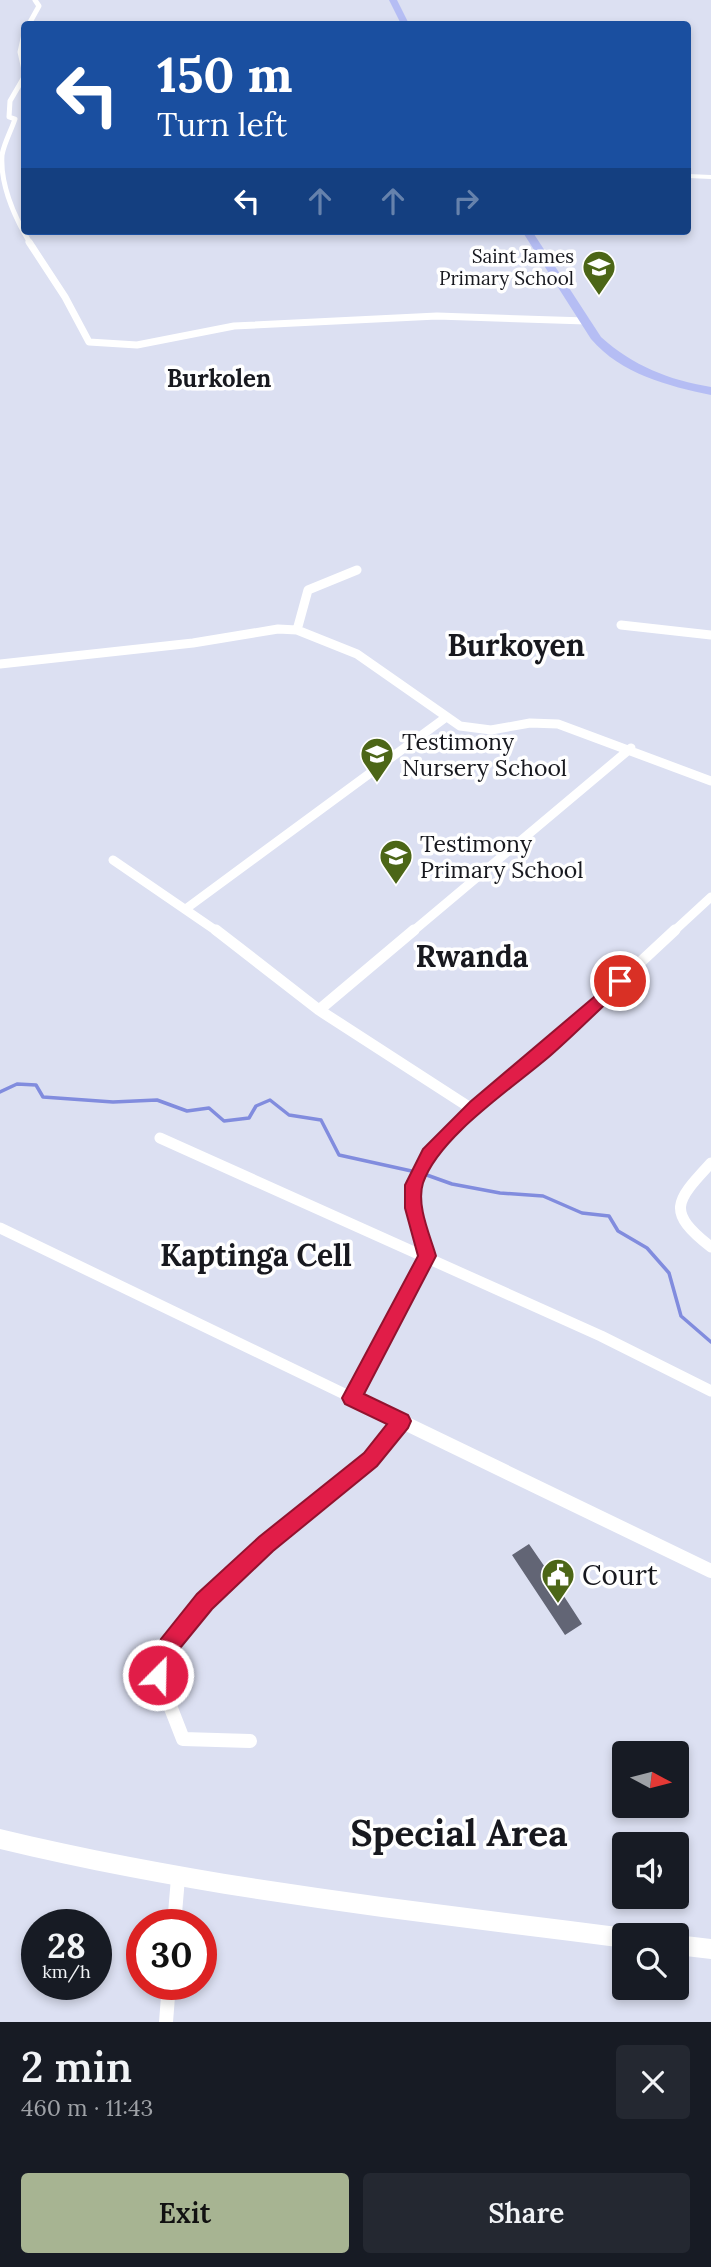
<!DOCTYPE html>
<html lang="en">
<head>
<meta charset="utf-8">
<style>
	:root { --surface:#171b24; --page:#242831; --text:#f1f3f6; --muted:#9ea1a6; --accent:#a7b492 }
	body { margin:0; font-family:Lora,serif; background:var(--page); color:var(--text); height:100vh; display:flex; flex-direction:column; font-size:26px; white-space:nowrap }
	* { box-sizing:border-box; margin:0 }
	p { font-size:23px; color:var(--muted) }
	.icon { flex:none; width:38px; height:38px; fill:none; stroke:currentColor; stroke-width:2; stroke-linecap:round; stroke-linejoin:round }
	.map { position:relative; height:2022px; overflow:hidden }
	.side { display:flex; flex-direction:column; background:var(--surface); flex:1 }
	.side>* { flex:none }
	.hud { position:absolute; left:21px; top:21px; width:670px; height:214px; border-radius:7px; box-shadow:0 4px 10px #0003; background:#1a4fa0; color:#fff; overflow:hidden }
	.needle { width:46px; rotate:97deg }
	.controls { position:absolute; left:612px; top:1741px; display:grid; gap:14px }
	.controls a { display:grid; place-items:center; width:77px; height:77px; border-radius:7px; background:var(--surface); box-shadow:0 4px 10px #0003; font-size:35px }
	.speed { position:absolute; left:21px; top:1909px; display:flex; gap:14px; font-size:35px; font-weight:700; text-align:center }
	.speed>* { display:grid; place-content:center; width:91px; height:91px; border-radius:50%; background:var(--surface); box-shadow:0 4px 10px #0003; line-height:1 }
	.speed small { font-size:18px; font-weight:400 }
	.speed .limit { border:10px solid #d22; background:#fff; color:#111 }
	.pin { position:absolute; display:grid; place-items:center; width:60px; height:60px; color:#fff; margin:-30px; border:4px solid #fff; border-radius:50%; box-shadow:0 2px 7px #0007 }
	.me { position:absolute; width:77px; margin:-38px; rotate:23deg; stroke-linejoin:round; filter:drop-shadow(0 0 5px #0008) }
	.turn { display:flex; align-items:center; gap:24px; height:147px; padding:0 21px; font-size:32px }
	.turn .icon { width:91px; height:91px; stroke-width:2.5 }
	.turn b { display:block; font-size:49px; line-height:60px }
	.lanes { display:flex; align-items:center; height:66px; padding:0 21px; background:#0003; justify-content:center; gap:35px; direction:ltr }
	.lanes .off { opacity:.35 }
	.round { display:grid; place-items:center; flex:none; width:74px; height:74px; border-radius:7px; background:var(--page) }
	.headline { display:flex; align-items:center; justify-content:space-between; height:119px; padding:0 21px }
	h1 { font-size:42px; font-weight:600; line-height:52px }
	.primary-button { display:flex; gap:14px; margin-top:auto; padding:14px 21px }
	.primary-button a { flex:1; height:80px; border-radius:7px; background:var(--accent); color:#111; font-size:28px; font-weight:600; line-height:80px; text-align:center }
	.primary-button a+a { background:var(--page); color:var(--text) }
	.map>svg:first-child { display:block }
	.lines { fill:none; stroke-linecap:round; stroke-linejoin:round }
	.stream { stroke:#818cde; stroke-width:3.5 }
	.building { fill:#626575 }
	.minor-far4 { stroke:#fff; stroke-width:5 }
	.minor-far3 { stroke:#fff; stroke-width:7 }
	.minor-far2 { stroke:#fff; stroke-width:9 }
	.minor-far1 { stroke:#fff; stroke-width:11 }
	.minor { stroke:#fff; stroke-width:14 }
	.tertiary { fill:#fff; fill-rule:evenodd }
	.primary { fill:#b5bdf4; fill-rule:evenodd }
	.route { fill:#e11d48; stroke:#92132f; stroke-width:2 }
	.labels { text-anchor:middle; dominant-baseline:central; stroke-width:7; stroke-linejoin:round; paint-order:stroke }
	.far-poi-label { font-size:19px; fill:#18191f; stroke:#fff; text-anchor:end }
	.poi-label { font-size:23px; fill:#18191f; stroke:#fff; text-anchor:start }
	.far-district-label { font-size:24px; font-weight:bold; fill:#18191f; stroke:#fff }
	.near-poi-label { font-size:28px; fill:#18191f; stroke:#fff; text-anchor:start }
	.district-label { font-size:30px; font-weight:bold; fill:#18191f; stroke:#fff }
	.near-district-label { font-size:37px; font-weight:bold; fill:#18191f; stroke:#fff }
</style>
</head>
<body>
<div class="map">
<svg width="711" height="2022" viewBox="0 0 711 2022">
	<rect width="100%" height="100%" fill="#dce0f2"/>
	<g class="lines">
		<path class="stream" d="M0 1092 17 1084 36 1085 43 1097 113 1102 157 1100 187 1111 209 1108 224 1121 249 1118 256 1106 270 1100 289 1115 321 1120 339 1155 416 1172
			M424 1174 452 1184 500 1193 543 1196 582 1213 609 1216 618 1231 647 1248 669 1273 681 1316 711 1342"/>
	</g>
	<path class="building" d="M529 1544 549 1573 552 1570 562 1584 558 1587 582 1624 565 1635 512 1555Z"/>
	<g class="lines">
		<path class="minor-far4" d="M29 24 39 6 35 0
			M24 34 20 52 24 70
			M24 77 10 101 9 117 15 119C11 131 4 143 2 155 0 185 15 218 30 243"/>
		<path class="minor-far3" d="M29 242 65 297 89 342 137 345 234 326 437 316 586 321"/>
		<path class="minor-far2" d="M621 625 711 635
			M297 630 308 590 357 570
			M0 664 193 643 278 629 297 630 357 654 460 726 491 730 530 723 558 724 711 781
			M113 860 218 932
			M187 908 445 718
			M412 932 631 748
			M673 932 711 897"/>
		<path class="minor-far1" d="M216 930 319 1010 469 1107 476 1106 545 1051 675 930
			M319 1010 414 930
			M160 1138 601 1336 711 1391
			M711 1163C676 1201 665 1211 711 1247
			M0 1228 388 1415
			M352 1398 427 1256C402 1173 417 1163 476 1106"/>
		<path class="minor" d="M384 1413 711 1571
			M250 1741 183 1739 158 1675C169 1652 180 1630 196 1610 237 1560 296 1527 344 1485 366 1466 383 1444 401 1421
			M174 1925 178 1878
			M166 2022 169 1984"/>
		<path class="tertiary" d="M688 174 711 175V179L688 178Z
			M0 1829C206 1879 415 1901 625 1928L632 1931 634 1936H625V1948C415 1921 206 1899 0 1849Z
			M677 1935 711 1939V1959L677 1955V1936H675Z"/>
		<path class="primary" d="M389 0H397L409 24H401Z
			M522 231H532L601 337C633 366 669 380 711 387V395C668 386 621 374 591 339Z"/>
	</g>
	<path class="route" d="M620 975 627 981 625 985C600 1009 576 1033 551 1055 513 1088 439 1136 423 1183 416 1205 430 1235 436 1256L364 1394 408 1415 411 1421 408 1428 377 1466 273 1551 212 1609 176 1653 165 1682 158 1686 150 1682 147 1675 161 1639 197 1594 259 1537 364 1453 387 1424 345 1404 342 1398 418 1256 405 1208V1185L423 1149 470 1102Z"/>
	<defs>
		<symbol id="school-pin" viewBox="-11 -11 22 30"><path d="M0 17L-7.5 6A9.5 9.5 0 1 1 7.5 6Z" fill="#4c6617" stroke="#fff"/><path d="M0-5L7-2L0 1L-7-2ZM-4 1L0 2.5L4 1V4Q0 6-4 4Z" fill="#fff"/></symbol>
		<symbol id="civic-pin" viewBox="-11 -11 22 30"><path d="M0 17L-7.5 6A9.5 9.5 0 1 1 7.5 6Z" fill="#4c6617" stroke="#fff"/><path d="M-.6-6.5H3V-4.5H.6V-3L4-1V1h2V6H-6V1h2V-1L-.6-3ZM-1.2 2.5V6h2.4V2.5Z" fill="#fff"/></symbol>
	</defs>
	<g fill-rule="evenodd">
		<use href="#school-pin" x="580" y="248" width="38" height="52"/>
		<use href="#school-pin" x="358" y="735" width="38" height="52"/>
		<use href="#school-pin" x="377" y="837" width="38" height="52"/>
		<use href="#civic-pin" x="539" y="1556" width="38" height="52"/>
	</g>
	<g class="labels">
		<g class="far-poi-label">
			<text x="574" y="256">Saint James<tspan x="574" dy="22">Primary School</tspan></text>
		</g>
		<g class="poi-label">
			<text x="402" y="741">Testimony<tspan x="402" dy="26">Nursery School</tspan></text>
			<text x="420" y="843">Testimony<tspan x="420" dy="26">Primary School</tspan></text>
		</g>
		<g class="far-district-label">
			<text x="219" y="378">Burkolen</text>
		</g>
		<g class="near-poi-label">
			<text x="582" y="1575">Court</text>
		</g>
		<g class="district-label">
			<text x="516" y="645">Burkoyen</text>
			<text x="472" y="956">Rwanda</text>
			<text x="256" y="1255">Kaptinga Cell</text>
		</g>
		<g class="near-district-label">
			<text x="459" y="1832">Special Area</text>
		</g>
	</g>
</svg>
<div class="controls">
<a><svg class="needle" viewBox="-14 -14 28 28"><path d="M0-13l5 13h-10z" fill="#e53935"/><path d="M0 13l5-13h-10z" fill="#9ea1a6"/></svg></a>
<a><svg class="icon" aria-label="sound" viewBox="0 0 24 24"><path d="M4 9h4l5-4v14l-5-4H4zM17 9q2 3 0 6"/></svg></a>
<a><svg class="icon" aria-label="search" viewBox="0 0 24 24"><circle cx="10" cy="10" r="6"/><path d="M15 15l6 6"/></svg></a>
</div>
<div class="speed"><div>28<small>km/h</small></div><div class="limit">30</div></div>
<div class="pin" style="left:620px;top:981px;background:#d93025"><svg class="icon" aria-label="arrive" viewBox="0 0 24 24"><path d="M6 21V4h12l-3 4 3 4H6"/></svg></div>
<svg class="me" style="left:158px;top:1675px" viewBox="-20 -20 40 40"><circle r="17" fill="#e11d48" stroke="#fff" stroke-width="3"/><path d="M0-11L8 9 0 5-8 9z" fill="#fff"/></svg>
<div class="hud">
<div class="turn"><svg class="icon" aria-label="left" viewBox="0 0 24 24"><path d="M17 20v-9H6M10 6l-5 5 5 5"/></svg><div><b>150 m</b>Turn left</div></div>
<div class="lanes"><svg class="icon" aria-label="left" viewBox="0 0 24 24"><path d="M17 20v-9H6M10 6l-5 5 5 5"/></svg><svg class="icon off" aria-label="ahead" viewBox="0 0 24 24"><path d="M12 20V5M6 11l6-6 6 6"/></svg><svg class="icon off" aria-label="ahead" viewBox="0 0 24 24"><path d="M12 20V5M6 11l6-6 6 6"/></svg><svg class="icon off" aria-label="right" viewBox="0 0 24 24"><path d="M7 20v-9h11M14 6l5 5-5 5"/></svg></div>
</div>
</div>
<section class="side">
<div class="headline"><div><h1>2 min</h1><p>460 m · 11:43</p></div><a class="round"><svg class="icon" aria-label="close" viewBox="0 0 24 24"><path d="M6 6l12 12M18 6L6 18"/></svg></a></div>
<div class="primary-button"><a>Exit</a><a>Share</a></div>
</section>
</body>
</html>
